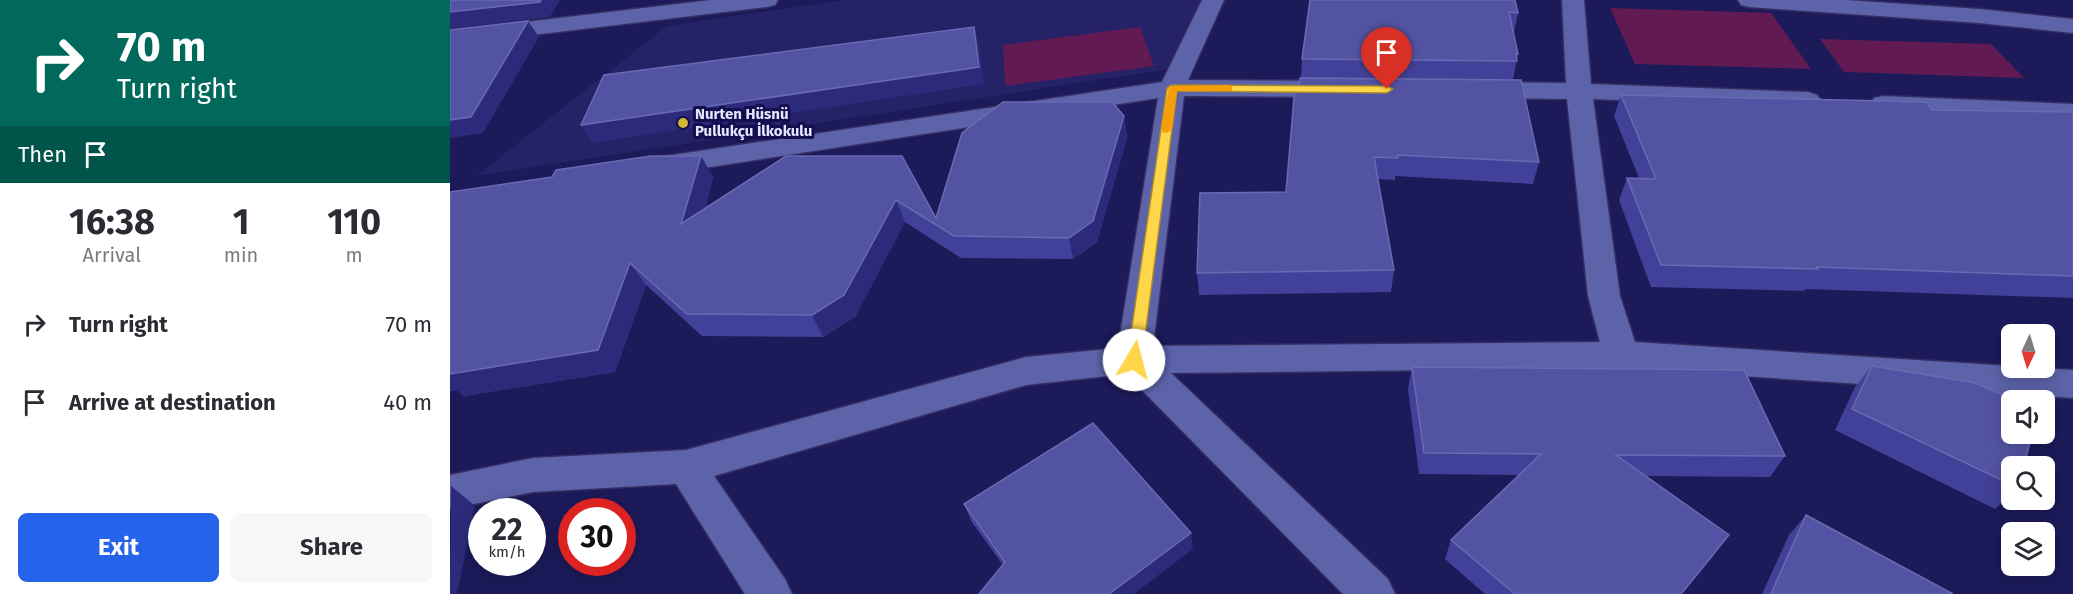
<!DOCTYPE html>
<html lang="en">
<head>
<meta charset="utf-8">
<style>
	:root { --surface:#fff; --page:#f7f7f7; --text:#2b2b33; --muted:#7c7c81; --accent:#2563eb }
	body { margin:0; font-family:"Fira Sans",sans-serif; background:var(--page); color:var(--text); height:100vh; display:flex; flex-direction:column; font-size:22px; white-space:nowrap }
	* { box-sizing:border-box; margin:0 }
	p { font-size:20px; color:var(--muted) }
	.icon { flex:none; width:33px; height:33px; fill:none; stroke:currentColor; stroke-width:2; stroke-linecap:round; stroke-linejoin:round }
	.map { position:relative; flex:1; overflow:hidden }
	.details { display:flex; flex-direction:column; background:var(--surface); width:450px }
	.details>* { flex:none }
	.hud { background:#00695c; color:#fff; overflow:hidden }
	.needle { width:39px; rotate:184deg }
	.buttons { position:absolute; left:1551px; top:324px; display:grid; gap:12px }
	.buttons a { display:grid; place-items:center; width:54px; height:54px; border-radius:9px; background:var(--surface); box-shadow:0 3px 15px #0003; font-size:30px }
	.speed { position:absolute; left:18px; top:498px; display:flex; gap:12px; font-size:30px; font-weight:700; text-align:center }
	.speed>* { display:grid; place-content:center; width:78px; height:78px; border-radius:50%; background:var(--surface); box-shadow:0 3px 15px #0003; line-height:1 }
	.speed small { font-size:15px; font-weight:400 }
	.speed .limit { border:9px solid #d22; background:#fff; color:#111 }
	.pin { position:absolute; display:grid; place-items:center; width:51px; height:51px; color:#fff; margin:-62px -26px; border-radius:50% 50% 50% 0; rotate:-45deg; box-shadow:0 0 6px #0007 }
	.pin .icon { rotate:45deg }
	.me { position:absolute; width:66px; margin:-33px; rotate:8deg; stroke-linejoin:round; filter:drop-shadow(0 0 4px #0008) }
	.turn { display:flex; align-items:center; gap:21px; height:126px; padding:0 18px; font-size:27px }
	.turn .icon { width:78px; height:78px; stroke-width:2.5 }
	.turn b { display:block; font-size:42px; line-height:51px }
	.then { display:flex; align-items:center; height:57px; padding:0 18px; background:#0003; gap:12px; font-size:22px }
	.eta { display:flex; justify-content:space-evenly; align-items:center; height:102px; text-align:center }
	.eta b { font-size:36px; font-weight:700; line-height:42px }
	.primary-button { display:flex; gap:12px; margin-top:auto; padding:12px 18px }
	.primary-button a { flex:1; height:69px; border-radius:9px; background:var(--accent); color:#fff; font-size:24px; font-weight:700; line-height:69px; text-align:center }
	.primary-button a+a { background:var(--page); color:var(--text) }
	ul { padding:0; list-style:none }
	li { display:flex; align-items:center; gap:18px; height:78px; padding:0 18px }
	li div { flex:1 }
	li b { display:block; font-size:22px }
	li em { font-style:normal }
	main { display:flex; flex:1; min-height:0 }
	.map>svg:first-child { display:block }
	.built { fill:#252267 }
	.green { fill:#621a53 }
	.lines { fill:none; stroke-linecap:round; stroke-linejoin:round }
	.street-casing { stroke:#362e63; stroke-width:3 }
	.street { fill:#5c63a9; fill-rule:evenodd }
	.wall { fill:#424199 }
	.shaded-wall { fill:#2c2a7b }
	.building { fill:#5353a4; stroke:#6a6ab2; stroke-width:1.5 }
	.route { fill:#ffd54a; stroke:#a68a30; stroke-width:1.5 }
	.slow { fill:#f59e0b }
	.poi-dot { fill:#d0b736; stroke:#150e4e; stroke-width:2 }
	.labels { text-anchor:middle; dominant-baseline:central; stroke-width:6; stroke-linejoin:round; paint-order:stroke }
	.poi-label { font-size:15px; font-weight:bold; fill:#e2e6fe; stroke:#150e4e; text-anchor:start }
</style>
</head>
<body>
<main>
<section class="details">
<div class="hud">
<div class="turn"><svg class="icon" aria-label="right" viewBox="0 0 24 24"><path d="M7 20v-9h11M14 6l5 5-5 5"/></svg><div><b>70 m</b>Turn right</div></div>
<div class="then">Then<svg class="icon" aria-label="arrive" viewBox="0 0 24 24"><path d="M6 21V4h12l-3 4 3 4H6"/></svg></div>
</div>
<div class="eta">
<div><b>16:38</b><p>Arrival</p></div>
<div><b>1</b><p>min</p></div>
<div><b>110</b><p>m</p></div>
</div>
<ul>
<li><svg class="icon" aria-label="right" viewBox="0 0 24 24"><path d="M7 20v-9h11M14 6l5 5-5 5"/></svg><div><b>Turn right</b></div><em>70 m</em></li>
<li><svg class="icon" aria-label="arrive" viewBox="0 0 24 24"><path d="M6 21V4h12l-3 4 3 4H6"/></svg><div><b>Arrive at destination</b></div><em>40 m</em></li>
</ul>
<div class="primary-button"><a>Exit</a><a>Share</a></div>
</section>
<div class="map">
<svg width="1623" height="594" viewBox="0 0 1623 594">
	<rect width="100%" height="100%" fill="#1c1a59"/>
	<path class="built" d="M394 0H754L719 69 26 176 217 26Z"/>
	<path class="green" d="M1160 8 1321 13 1361 69 1185 64Z
		M690 27 704 66 555 86 553 45Z
		M1370 39 1541 44 1574 78 1394 72Z"/>
	<g class="lines">
		<defs>
			<path id="street" d="M261 0H328L325 5 317 7 0 45V31Z
				M752 0H774L738 80 890 81 899 84 903 89 899 94 890 97 734 96 703 346 1150 342 1138 296 1117 99 1028 98 1019 95 1015 90 1019 85 1028 82 1116 83 1112 0H1134L1141 84 1358 92 1367 95 1371 100 1367 105 1358 108 1143 99 1170 296 1185 342 1623 370V398L1171 368 721 373 938 579 945 594H893L676 374 576 385 264 476 335 579 342 594H295L226 484 83 492 0 509V475L83 458 236 450 576 357 668 348 708 98 209 175 199 172 195 166 199 160 209 157 712 82Z
				M1288 0H1396L1529 9 1623 19V33L1529 23 1299 7 1291 5Z
				M1433 96 1623 104V120L1433 112 1424 110 1420 104 1424 98Z"/>
		</defs>
		<use href="#street" class="street-casing"/>
		<use href="#street" class="street"/>
	</g>
	<path class="wall" d="M860 0 1068 13 1064 32H1063L1068 54 1063 80 1089 162 1083 184 945 176V180L928 179 944 270 941 292 749 295 747 273 836 192 849 86 851 78 852 59Z
		M1171 95 1482 110 1623 112V298L1355 289 1354 291 1201 287 1169 200 1177 178H1189L1164 116Z
		M674 116 677 138 647 242 623 259 511 258 455 222 405 317 373 337 252 336 196 285 165 372 14 396 7 390 0 391V192L251 156 263 177 255 209 452 156 486 218Z
		M1422 366 1562 466V494L1545 509 1385 430 1405 387Z
		M962 367 1335 456 1320 477 1196 476 1264 555 1232 594H1035L995 559 1001 540 1070 475 969 474 958 389Z
		M514 504 743 549 553 565 521 521Z
		M1356 515 1503 594H1312L1339 535Z"/>
	<path class="shaded-wall" d="M91 0H110L100 17 0 29V12Z
		M78 21 89 37 33 133 0 138V120Z
		M524 27 529 43 534 84 142 143 131 125Z
		M674 116 677 138 647 242 623 259 619 238Z
		M251 156 263 177 245 246 231 224Z
		M446 200 455 222 405 317 373 337 362 315Z
		M180 263 196 285 165 372 14 396 7 390 0 391V371Z
		M1 486 25 506 7 594H0Z
		M741 533 743 549 684 594H659Z
		M1279 535 1232 594H1231Z"/>
	<path class="building" d="M0 0H91L90 2 0 12Z
		M860 0H1065L1068 13 1059 12 1068 54H1066L1067 61 852 59Z
		M78 21 21 117 0 120V30Z
		M524 27 529 67 131 125 154 75Z
		M850 78 1071 80 1089 162 947 155 948 158 924 157 944 270 747 273 750 193 836 192 845 86H849Z
		M1171 95 1476 102 1482 110 1623 112V276L1366 267 1368 269 1211 265 1177 178 1206 179Z
		M553 102H662L674 116 643 221 619 238 504 236 446 200 394 295 362 315 237 314 180 263 148 350 0 374V192L102 177 106 170 201 156H251L231 224 336 156H452L486 218 512 133Z
		M1422 366 1525 383 1566 400H1562V434H1582L1574 466H1562V485L1402 409Z
		M962 367 1294 370 1335 456 1166 455 1279 535 1231 594H1065L1001 540 1091 454 974 453Z
		M643 423 741 533 659 594H529L555 562 514 504Z
		M1356 515 1503 594H1321Z"/>
	<path class="route" d="M722 85 937 86 943 89 937 93 727 91 692 360 690 364H679L677 360 717 88Z"/>
	<path class="slow" d="M778 85 782 86V91H727L722 130 716 133 712 132 711 130 719 86Z"/>
	<circle class="poi-dot" cx="233" cy="123" r="6"/>
	<g class="labels">
		<g class="poi-label">
			<text x="245" y="114">Nurten Hüsnü<tspan x="245" dy="17">Pullukçu İlkokulu</tspan></text>
		</g>
	</g>
</svg>
<div class="buttons">
<a><svg class="needle" viewBox="-14 -14 28 28"><path d="M0-13l5 13h-10z" fill="#e53935"/><path d="M0 13l5-13h-10z" fill="#7c7c81"/></svg></a>
<a><svg class="icon" aria-label="sound" viewBox="0 0 24 24"><path d="M4 9h4l5-4v14l-5-4H4zM17 9q2 3 0 6"/></svg></a>
<a><svg class="icon" aria-label="search" viewBox="0 0 24 24"><circle cx="10" cy="10" r="6"/><path d="M15 15l6 6"/></svg></a>
<a><svg class="icon" aria-label="layers" viewBox="0 0 24 24"><path d="M12 4l9 5-9 5-9-5zM3 14l9 5 9-5"/></svg></a>
</div>
<div class="speed"><div>22<small>km/h</small></div><div class="limit">30</div></div>
<div class="pin" style="left:937px;top:89px;background:#d93025"><svg class="icon" aria-label="arrive" viewBox="0 0 24 24"><path d="M6 21V4h12l-3 4 3 4H6"/></svg></div>
<svg class="me" style="left:684px;top:360px" viewBox="-20 -20 40 40"><circle r="19" fill="#fff"/><path d="M0-13L10 11 0 6-10 11z" fill="#ffd54a"/></svg>
</div>
</main>
</body>
</html>
